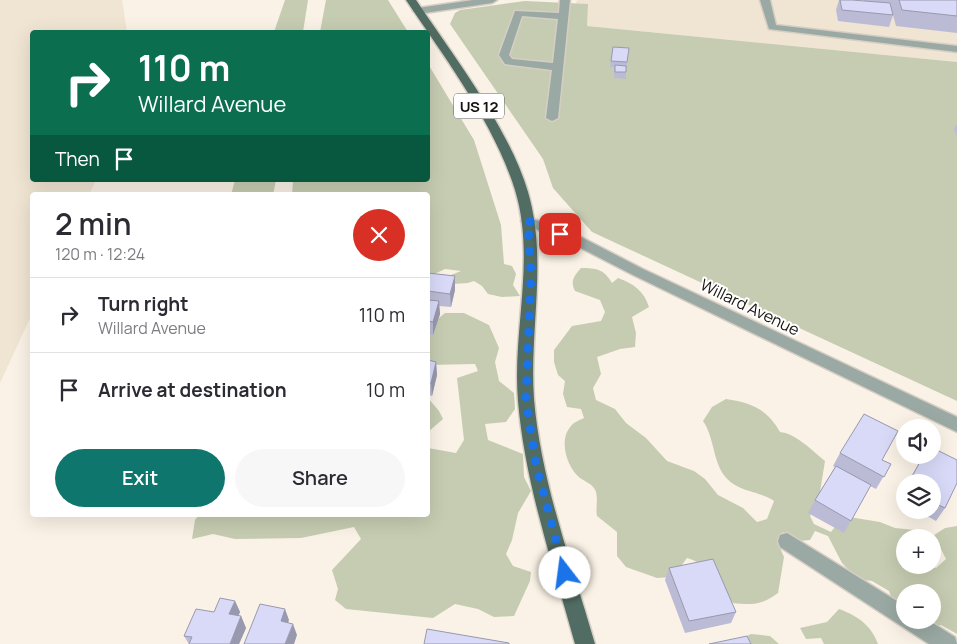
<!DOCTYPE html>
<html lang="en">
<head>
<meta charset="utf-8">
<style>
	:root { --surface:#fff; --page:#f7f7f7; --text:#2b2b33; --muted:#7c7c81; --line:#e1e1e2; --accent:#0f766e }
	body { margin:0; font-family:Manrope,sans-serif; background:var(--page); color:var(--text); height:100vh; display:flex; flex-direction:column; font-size:19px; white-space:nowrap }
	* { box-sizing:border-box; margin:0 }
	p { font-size:16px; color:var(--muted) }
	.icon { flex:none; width:28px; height:28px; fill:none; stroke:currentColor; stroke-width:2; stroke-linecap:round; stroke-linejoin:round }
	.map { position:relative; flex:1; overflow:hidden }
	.side { position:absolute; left:30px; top:192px; width:400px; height:325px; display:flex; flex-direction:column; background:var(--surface); border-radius:5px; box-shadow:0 5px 20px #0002 }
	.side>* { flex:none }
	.hud { position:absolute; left:30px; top:30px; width:400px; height:152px; border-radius:5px; box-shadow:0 5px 20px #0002; background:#0b6e4f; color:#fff; overflow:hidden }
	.tools { position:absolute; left:896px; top:419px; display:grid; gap:10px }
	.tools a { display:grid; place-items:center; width:45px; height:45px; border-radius:50%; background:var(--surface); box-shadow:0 5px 20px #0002; font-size:25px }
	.pin { position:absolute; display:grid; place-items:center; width:42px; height:42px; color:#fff; margin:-21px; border-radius:10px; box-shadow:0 2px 8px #0006 }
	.me { position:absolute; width:55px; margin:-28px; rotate:345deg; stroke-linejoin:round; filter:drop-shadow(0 0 4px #0008) }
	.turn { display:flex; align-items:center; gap:18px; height:105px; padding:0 25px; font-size:22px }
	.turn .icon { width:65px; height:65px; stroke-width:2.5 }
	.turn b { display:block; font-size:35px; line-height:42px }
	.then { display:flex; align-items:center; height:48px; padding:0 25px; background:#0003; gap:10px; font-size:19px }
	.round { display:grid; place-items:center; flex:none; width:52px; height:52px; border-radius:26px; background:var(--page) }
	.overview { display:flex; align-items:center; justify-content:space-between; height:85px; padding:0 25px }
	h1 { font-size:30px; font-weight:600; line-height:38px }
	.action { display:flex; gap:10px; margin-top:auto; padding:10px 25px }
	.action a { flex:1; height:58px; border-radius:30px; background:var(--accent); color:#fff; font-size:20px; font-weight:600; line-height:58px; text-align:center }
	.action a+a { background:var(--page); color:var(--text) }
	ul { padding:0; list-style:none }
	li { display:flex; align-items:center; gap:15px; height:75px; padding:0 25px; border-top:1px solid var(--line) }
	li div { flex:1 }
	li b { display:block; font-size:19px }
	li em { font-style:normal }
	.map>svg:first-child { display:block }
	.built { fill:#f0e4d2 }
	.green { fill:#c6ccb1; fill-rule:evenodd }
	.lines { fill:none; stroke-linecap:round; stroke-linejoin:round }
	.minor-casing { stroke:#d6cec4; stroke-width:3 }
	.major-casing { stroke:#d6cec4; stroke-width:3 }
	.minor { fill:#9aa9a3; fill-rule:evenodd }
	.major { fill:#516c62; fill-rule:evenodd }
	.wall { fill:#bbbbd5 }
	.shaded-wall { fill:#9899ae }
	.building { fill:#d9daf8; stroke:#9899ae }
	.route { stroke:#1a73e8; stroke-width:9; stroke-dasharray:0 16.2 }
	.labels { text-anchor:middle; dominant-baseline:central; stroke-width:4; stroke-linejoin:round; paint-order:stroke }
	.shield { fill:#fff; stroke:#5c5a57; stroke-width:1 }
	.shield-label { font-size:15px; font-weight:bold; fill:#16130f }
	.street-label { font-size:16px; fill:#16130f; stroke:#fff }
</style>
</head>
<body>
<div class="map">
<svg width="957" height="644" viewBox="0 0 957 644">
	<rect width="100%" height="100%" fill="#faf2e6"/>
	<path class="built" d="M0 0H122L127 32H32V180H96L89 195H32V314L0 383Z
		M577 0H957V62L587 26 576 3Z"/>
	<path class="green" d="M285 0H308L303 32H274Z
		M326 0H388L408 32H320Z
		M525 1 588 4 587 26 957 62V401L592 232 553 188 543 159 450 24 455 13 460 10Z
		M428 64 474 140 501 225 504 264 512 266 516 274 513 285 520 296 502 297 488 294 482 286 474 281 468 283 453 284 451 275 461 271 445 269 428 277V195H292L293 180H428Z
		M235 180H276L273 195H231Z
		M581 268C596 268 604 269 612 283L618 278C634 284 644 291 649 307L632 317 636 333 635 347 620 349 597 357 601 374 593 388 596 400 615 409 626 423 646 438 667 461 694 471 705 479 718 495 743 508 757 522 767 519 774 501C760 492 746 492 735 485 711 471 717 441 703 421L712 407 726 399C752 403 767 409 780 432 795 433 813 451 825 461L819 498 810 516 814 524 831 532 843 516 880 522 895 528 915 530 922 537 905 538V565H930L936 568 946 559 934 535 945 528 957 526V634L941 625 914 632 900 620 889 591 872 581 857 579 842 563 828 536 815 531 810 540 800 541 783 532 777 541 784 557 778 593C762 605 752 605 733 603 721 585 708 563 687 558L673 577 657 578 626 567 617 556V532L597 516C595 507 600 494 593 487 590 483 584 481 580 478 567 468 558 440 571 426 574 422 580 420 584 418L581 409 567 407 563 394 565 381 558 375 554 362V350L572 326 601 321 605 312 600 300 575 291C570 281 574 276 581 268ZM905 592H932V620H905Z
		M445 313H464L489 325 499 348 495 362 499 381 514 393 515 409 506 422 485 424 488 440 523 454 524 477 531 491 518 513 512 540 506 554 513 566 531 572 530 581 514 616 494 617 478 609 455 604 433 618 346 609 335 600 338 589 332 570 361 539 354 527 301 538 235 539 213 534 192 539 195 520 199 515H428V448L456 453 464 440 457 378 478 371 475 364 428 365V327Z
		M428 398 439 411 443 419 428 432Z
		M839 609C858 616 871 625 878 644H824L821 638 806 639 800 628 827 622Z
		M751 634 770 636 779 644H735L736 641Z"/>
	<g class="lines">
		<defs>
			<path id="minor" d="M473 0H497L492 3 418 14 413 11 418 8Z
				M560 0H570L558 118 552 121 546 118 552 70 505 64 499 55 515 11 559 13ZM522 16 558 19 553 63 512 59 509 55Z
				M760 0H770L776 25 957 46V52L769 29Z
				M528 217 581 237 643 269 957 417V432L633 275 571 243 523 224 521 221 523 218Z
				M787 533 905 606V620H928L955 637 957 644H929L780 547 778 541 780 535Z"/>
			<path id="major" d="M406 0H416C453 55 509 128 528 192 548 260 529 330 534 399 541 482 572 564 595 644H575C553 564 525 484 518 401 512 331 536 259 515 190 494 123 445 58 406 0Z"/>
		</defs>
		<use href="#minor" class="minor-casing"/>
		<use href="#major" class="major-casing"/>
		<use href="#minor" class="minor"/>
		<use href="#major" class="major"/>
	</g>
	<path class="wall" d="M839 0 864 1 863 0H957V33L896 26 893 15 889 27 838 21 836 10Z
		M613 47 627 62V68H626V79L614 78V67H610Z
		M957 124V136L954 129Z
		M428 273 455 276V290L451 307 439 306 440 314 433 335 428 334Z
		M428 360 436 362 437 375 432 396 428 395Z
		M840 453 882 460 891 464 876 489 870 486 844 533 808 513 815 500 835 467 833 466Z
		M929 455H932L945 508 936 521 916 510H932V482H908L921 460 925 462Z
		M905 487V504L898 500Z
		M669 568 736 612 731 623 685 633 665 580Z
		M235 601 240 612 238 616H241L246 628 239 644H189L184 636Z"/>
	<path class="shaded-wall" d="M455 276V290L451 307 450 294Z
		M439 301 440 314 433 335V322Z
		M436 362 437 375 432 396 431 383Z
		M235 601 240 612 234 626 229 614Z
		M285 609 289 620 285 633 281 621Z
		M241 616 246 628 239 644H230Z
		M293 624 297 635 294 644H285Z"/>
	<path class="building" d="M840 0H852L890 3 893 15 842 10Z
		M899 0H957V16L902 10Z
		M613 47 629 48 627 62 611 61Z
		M615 65 626 66V72H615Z
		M428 273 455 276 450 294 428 291Z
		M428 300 439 301 433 322 428 321Z
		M428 360 436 362 431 383 428 382Z
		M864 414 898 431 882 460 891 464 884 477 840 453Z
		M933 448 957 460V483L945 508 932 502V482H909L921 460 926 462 930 455H932Z
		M836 466 871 485 851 521 815 500Z
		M713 559 736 612 689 621 669 568Z
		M220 598 235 601 229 614 241 616 230 644H189L192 637 184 636 196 609 214 612Z
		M260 604 285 609 281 621 293 624 285 644H244Z
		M427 629 509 643V644H424Z
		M747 636 751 644H709Z"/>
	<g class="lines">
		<path class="route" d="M560 234 528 221 531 274 526 399 536 466 565 573"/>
	</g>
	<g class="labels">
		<rect class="shield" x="454" y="93.5" width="50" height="25" rx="4"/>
		<g class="shield-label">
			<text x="479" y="106">US 12</text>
		</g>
		<g class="street-label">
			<text transform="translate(750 307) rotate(26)">Willard Avenue</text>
		</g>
	</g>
</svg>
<div class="tools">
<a><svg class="icon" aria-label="sound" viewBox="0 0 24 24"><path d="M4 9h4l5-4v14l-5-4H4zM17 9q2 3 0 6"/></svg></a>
<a><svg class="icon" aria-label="layers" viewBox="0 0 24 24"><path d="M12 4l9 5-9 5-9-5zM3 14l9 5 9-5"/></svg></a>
<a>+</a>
<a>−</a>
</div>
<div class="pin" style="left:560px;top:234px;background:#d93025"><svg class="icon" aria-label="arrive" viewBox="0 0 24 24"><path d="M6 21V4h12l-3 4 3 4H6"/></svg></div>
<svg class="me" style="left:565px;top:573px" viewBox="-20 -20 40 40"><circle r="19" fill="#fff"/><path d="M0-13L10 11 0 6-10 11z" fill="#1a73e8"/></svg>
<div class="hud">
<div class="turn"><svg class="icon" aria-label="right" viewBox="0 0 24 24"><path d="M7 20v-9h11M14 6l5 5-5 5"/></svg><div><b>110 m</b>Willard Avenue</div></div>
<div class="then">Then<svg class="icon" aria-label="arrive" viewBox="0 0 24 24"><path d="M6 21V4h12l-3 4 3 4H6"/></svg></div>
</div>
<section class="side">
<div class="overview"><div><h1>2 min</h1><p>120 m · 12:24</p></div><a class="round" style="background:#d93025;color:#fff"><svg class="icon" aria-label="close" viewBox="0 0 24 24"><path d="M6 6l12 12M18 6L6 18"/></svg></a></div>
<ul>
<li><svg class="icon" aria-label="right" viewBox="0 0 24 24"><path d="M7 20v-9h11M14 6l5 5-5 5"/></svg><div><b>Turn right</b><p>Willard Avenue</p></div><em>110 m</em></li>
<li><svg class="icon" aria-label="arrive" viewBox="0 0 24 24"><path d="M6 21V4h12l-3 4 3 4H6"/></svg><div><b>Arrive at destination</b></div><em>10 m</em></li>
</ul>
<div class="action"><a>Exit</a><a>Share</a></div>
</section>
</div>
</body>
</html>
